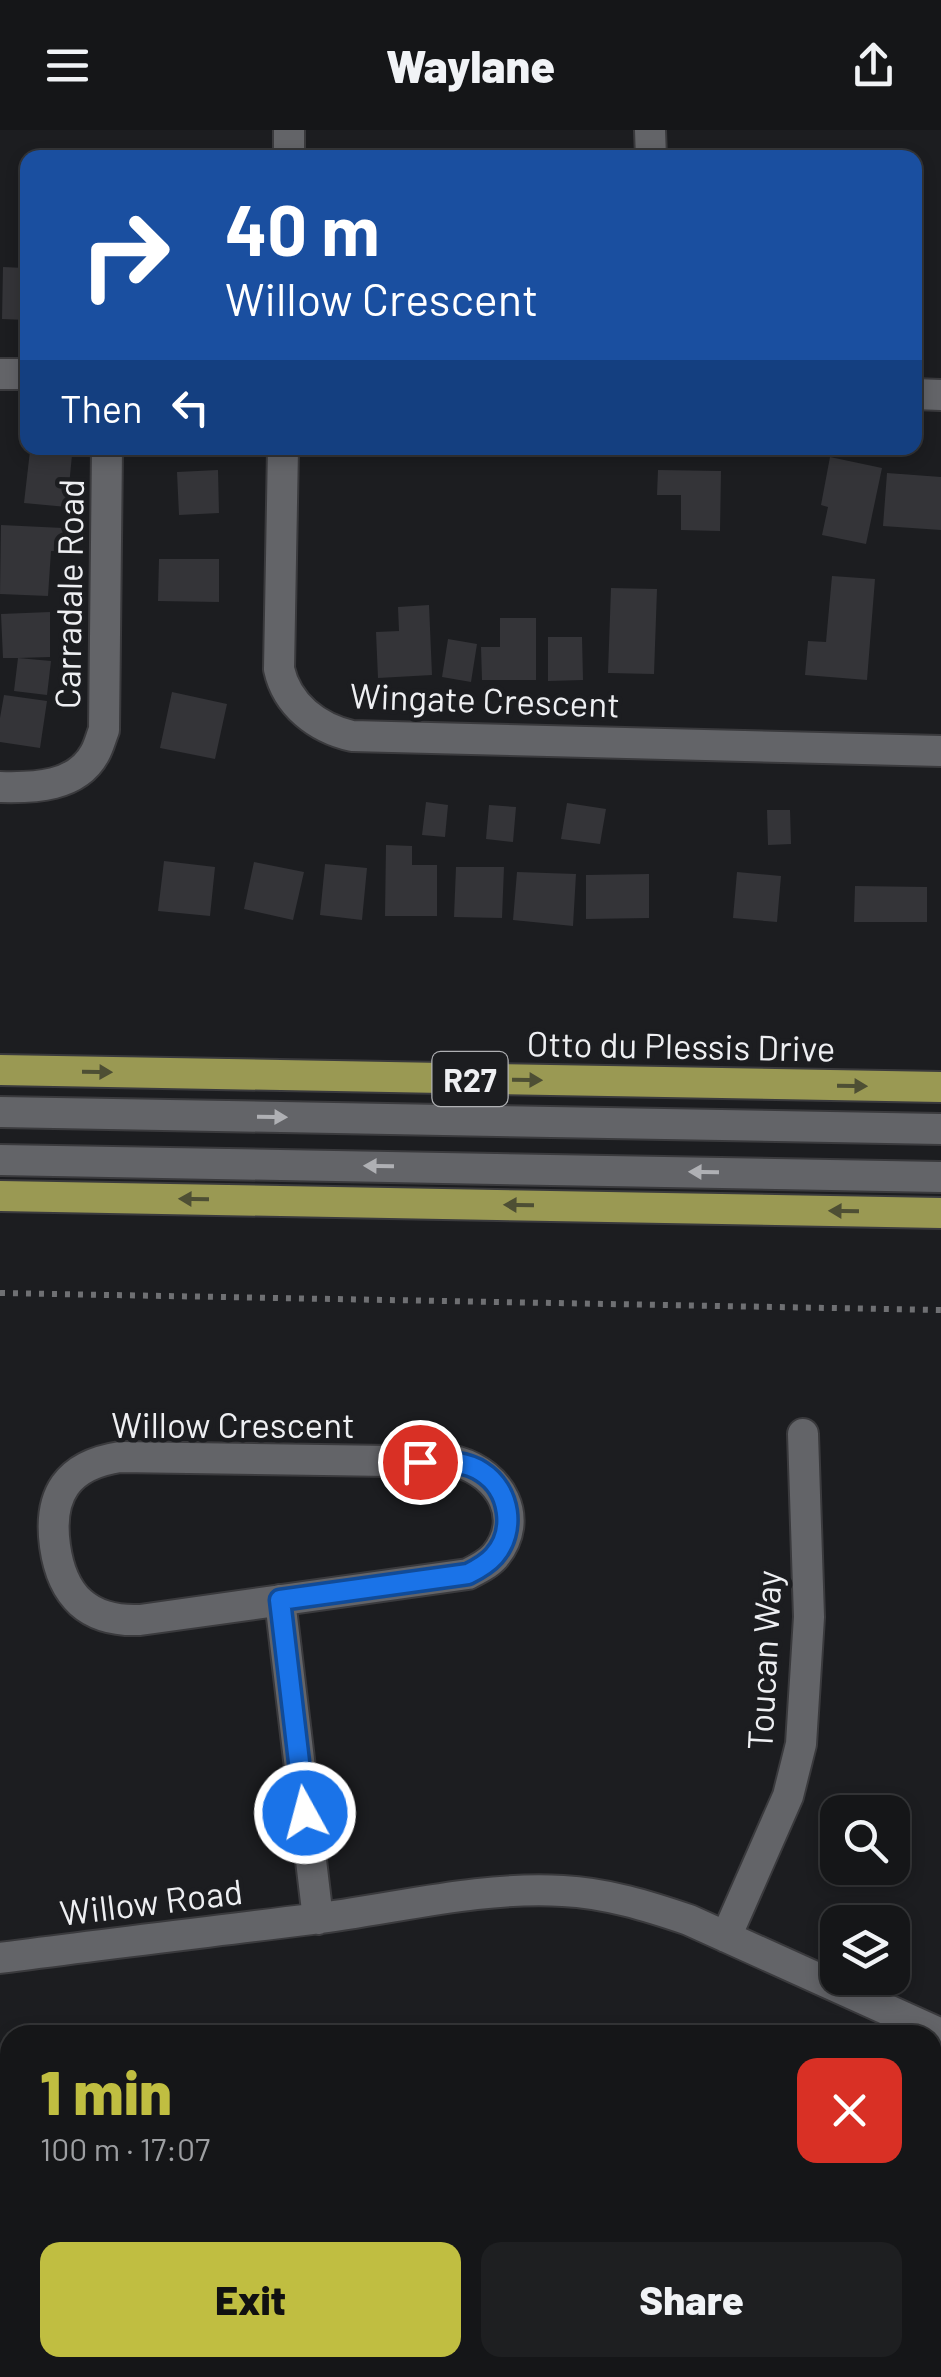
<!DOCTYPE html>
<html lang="en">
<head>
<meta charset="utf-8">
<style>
	:root { --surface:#151618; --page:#1e1f21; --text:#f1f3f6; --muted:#9d9fa2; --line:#343537; --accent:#c0be41 }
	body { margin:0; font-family:Barlow,sans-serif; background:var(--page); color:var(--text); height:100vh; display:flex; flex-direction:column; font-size:38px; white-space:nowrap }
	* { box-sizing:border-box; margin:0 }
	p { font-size:32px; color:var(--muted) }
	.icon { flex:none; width:55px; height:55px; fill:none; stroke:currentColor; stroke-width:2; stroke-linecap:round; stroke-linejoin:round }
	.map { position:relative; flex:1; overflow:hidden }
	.details { position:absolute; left:0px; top:1895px; width:942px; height:352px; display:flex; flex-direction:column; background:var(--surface); border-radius:30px 30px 0 0; box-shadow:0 5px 15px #0003,0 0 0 2px var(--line) }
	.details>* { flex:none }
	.hud { position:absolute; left:20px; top:20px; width:902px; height:305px; border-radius:20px; box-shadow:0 5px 15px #0003,0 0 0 2px var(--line); background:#1a4fa0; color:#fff; overflow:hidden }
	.fabs { position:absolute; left:820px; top:1665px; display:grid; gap:20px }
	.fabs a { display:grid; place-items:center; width:90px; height:90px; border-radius:20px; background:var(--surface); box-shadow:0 5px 15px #0003,0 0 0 2px var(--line); font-size:50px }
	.pin { position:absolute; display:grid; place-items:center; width:85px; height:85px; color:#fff; margin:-42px; border:5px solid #fff; border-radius:50%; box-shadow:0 2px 10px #0007 }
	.me { position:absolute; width:110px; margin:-55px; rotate:353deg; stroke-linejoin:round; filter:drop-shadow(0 0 8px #0008) }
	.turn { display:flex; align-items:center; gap:35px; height:210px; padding:0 40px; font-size:45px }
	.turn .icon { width:130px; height:130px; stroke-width:2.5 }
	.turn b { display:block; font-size:70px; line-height:85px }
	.then { display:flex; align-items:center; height:95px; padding:0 40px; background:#0003; gap:20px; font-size:38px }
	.round { display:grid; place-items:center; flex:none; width:105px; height:105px; border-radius:20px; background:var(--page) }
	.headline { display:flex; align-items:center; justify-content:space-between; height:170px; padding:0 40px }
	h1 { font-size:60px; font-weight:800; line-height:75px; color:var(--accent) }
	.action { display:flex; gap:20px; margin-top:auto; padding:20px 40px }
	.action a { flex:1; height:115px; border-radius:20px; background:var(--accent); color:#111; font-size:40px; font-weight:800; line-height:115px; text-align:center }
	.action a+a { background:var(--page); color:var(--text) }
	header { display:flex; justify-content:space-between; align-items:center; height:130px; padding:0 40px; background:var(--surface); font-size:45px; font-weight:800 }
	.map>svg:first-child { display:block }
	.building { fill:#343438 }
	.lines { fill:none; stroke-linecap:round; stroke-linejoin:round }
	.minor-casing { stroke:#3a3a3d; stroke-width:34 }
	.major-casing { stroke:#3a3a3d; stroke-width:34 }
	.path { stroke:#6f7073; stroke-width:6; stroke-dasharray:5 8; stroke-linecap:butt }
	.minor { stroke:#636468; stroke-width:30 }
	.major { stroke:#9a9953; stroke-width:30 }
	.oneway { fill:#4e4f34 }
	.oneway2 { fill:#afb0b4 }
	.route-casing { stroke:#114b97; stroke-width:25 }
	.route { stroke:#1a73e8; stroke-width:18 }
	.labels { text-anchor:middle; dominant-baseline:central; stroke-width:9; stroke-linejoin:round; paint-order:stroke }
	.shield { fill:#1c1d20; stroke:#afb0b3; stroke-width:2.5 }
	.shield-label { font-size:32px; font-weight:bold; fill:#eeeff2 }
	.street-label { font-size:35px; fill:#eeeff2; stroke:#1c1d20 }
</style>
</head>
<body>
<header><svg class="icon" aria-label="menu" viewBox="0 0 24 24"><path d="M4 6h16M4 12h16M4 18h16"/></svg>Waylane<svg class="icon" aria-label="share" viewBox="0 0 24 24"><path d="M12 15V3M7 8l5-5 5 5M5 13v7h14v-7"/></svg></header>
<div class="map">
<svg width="941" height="2247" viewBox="0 0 941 2247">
	<rect width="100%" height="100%" fill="#1c1d20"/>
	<path class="building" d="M3 137 25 138V152H28V190L2 189Z
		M30 321 72 325 67 377 24 373Z
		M830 327 882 338 866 414 822 405 828 377 821 375Z
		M218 340 219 383 179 385 177 342Z
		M658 340 721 341 720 401 681 400V365H657Z
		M887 343 941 347V400L883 396Z
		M1 395 63 398 62 421H51L48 466 0 464Z
		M159 429H219V472L158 471Z
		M832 446 875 449 867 550 805 545 808 511 826 512Z
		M611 458 657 459 654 544 608 543Z
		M429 475 432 545 378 548 376 502 399 501 398 477Z
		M50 482V527L18 528 51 531 47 565 14 561 18 528H3L1 484Z
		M500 488H536V550H482L481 517H500Z
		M548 507H582L583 550 548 551Z
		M448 509 477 514 471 552 442 547Z
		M172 562 227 574 215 629 160 618Z
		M4 565 47 571 40 618 0 612V588Z
		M426 672 448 675 445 707 422 705Z
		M567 673 606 679 600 714 561 709Z
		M489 675 516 677 513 712 486 709Z
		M767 680H790L791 714 768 715Z
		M386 715 412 716V735H437V786H385Z
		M164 731 215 737 210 786 158 781Z
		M254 732 304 742 293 790 244 779Z
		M325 734 367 738 362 790 320 785Z
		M456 737H504L502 788 454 787Z
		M517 742 576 744 573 796 513 790Z
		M737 742 781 746 777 792 733 788Z
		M649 744V788L586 789V745Z
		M855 756 927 757V792H854Z"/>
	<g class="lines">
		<defs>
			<path id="minor" d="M650 0 651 28
				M289 28V0
				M0 244H28
				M915 264 941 265
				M283 318 279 539C287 575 317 598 352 606L941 621
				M0 657C34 658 77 657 95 623 99 616 101 607 104 600L107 318
				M0 982 941 999
				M0 1030 941 1047
				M120 1327 458 1332C500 1344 526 1388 495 1426 488 1434 478 1439 468 1444L140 1490C88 1492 62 1466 55 1416 48 1365 67 1335 120 1327Z
				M280 1470 318 1789
				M726 1807 788 1666 801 1614 809 1487 803 1304
				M0 1828C104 1814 208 1802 312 1789 395 1779 478 1756 563 1761 606 1763 648 1776 689 1790L941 1904
				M932 1959 941 1940
				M716 2238 739 2247
				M216 2247 219 2238
				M562 2247 564 2238
				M806 2247 810 2238"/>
			<path id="major" d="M0 940 941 957
				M0 1066 941 1083"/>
		</defs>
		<use href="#minor" class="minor-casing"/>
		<use href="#major" class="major-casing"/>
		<path class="path" d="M0 1163 941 1180"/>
		<use href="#minor" class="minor"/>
		<use href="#major" class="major"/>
	</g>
	<defs><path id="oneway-solid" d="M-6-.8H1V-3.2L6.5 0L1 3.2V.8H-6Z" transform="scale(2.5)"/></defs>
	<g class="oneway">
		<use href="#oneway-solid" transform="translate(97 942) rotate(1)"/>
		<use href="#oneway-solid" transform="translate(527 950) rotate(1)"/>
		<use href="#oneway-solid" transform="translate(852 956) rotate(1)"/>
		<use href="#oneway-solid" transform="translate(194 1069) rotate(-179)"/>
		<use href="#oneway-solid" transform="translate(519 1075) rotate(-179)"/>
		<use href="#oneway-solid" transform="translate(844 1081) rotate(-179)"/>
	</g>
	<g class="oneway2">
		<use href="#oneway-solid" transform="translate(272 987) rotate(1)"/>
		<use href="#oneway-solid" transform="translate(379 1036) rotate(-179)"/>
		<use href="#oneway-solid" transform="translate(704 1042) rotate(-179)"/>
	</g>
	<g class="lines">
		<defs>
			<path id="route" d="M305 1683 280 1470 468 1444C478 1439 487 1434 494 1426 516 1401 510 1360 482 1342 464 1330 442 1332 420 1332"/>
		</defs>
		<use href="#route" class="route-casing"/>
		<use href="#route" class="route"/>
	</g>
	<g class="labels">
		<rect class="shield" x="432.5" y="922" width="75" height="54" rx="8"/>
		<g class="shield-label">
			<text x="470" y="949">R27</text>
		</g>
		<g class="street-label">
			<text transform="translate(68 464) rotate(-89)">Carradale Road</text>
			<text transform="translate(485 569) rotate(2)">Wingate Crescent</text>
			<text transform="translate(681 915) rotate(1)">Otto du Plessis Drive</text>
			<text x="233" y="1294">Willow Crescent</text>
			<text transform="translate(763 1530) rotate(-87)">Toucan Way</text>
			<text transform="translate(151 1771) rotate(-7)">Willow Road</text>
		</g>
	</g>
</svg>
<div class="fabs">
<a><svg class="icon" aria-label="search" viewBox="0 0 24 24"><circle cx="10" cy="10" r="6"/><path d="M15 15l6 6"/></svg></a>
<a><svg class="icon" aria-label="layers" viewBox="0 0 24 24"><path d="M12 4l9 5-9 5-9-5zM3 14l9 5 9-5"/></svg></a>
</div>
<div class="pin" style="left:420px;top:1332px;background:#d93025"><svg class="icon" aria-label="arrive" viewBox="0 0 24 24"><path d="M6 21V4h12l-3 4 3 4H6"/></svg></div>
<svg class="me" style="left:305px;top:1683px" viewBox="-20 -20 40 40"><circle r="17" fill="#1a73e8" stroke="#fff" stroke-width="3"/><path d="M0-11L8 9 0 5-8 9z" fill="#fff"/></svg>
<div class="hud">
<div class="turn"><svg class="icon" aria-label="right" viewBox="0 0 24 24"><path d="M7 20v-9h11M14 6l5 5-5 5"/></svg><div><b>40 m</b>Willow Crescent</div></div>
<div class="then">Then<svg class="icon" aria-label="left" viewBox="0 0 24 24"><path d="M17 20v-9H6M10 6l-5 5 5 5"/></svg></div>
</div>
<section class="details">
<div class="headline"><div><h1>1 min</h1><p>100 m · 17:07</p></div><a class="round" style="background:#d93025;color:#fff"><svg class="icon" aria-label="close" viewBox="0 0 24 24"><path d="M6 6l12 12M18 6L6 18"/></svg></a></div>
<div class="action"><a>Exit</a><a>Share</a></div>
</section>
</div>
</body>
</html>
